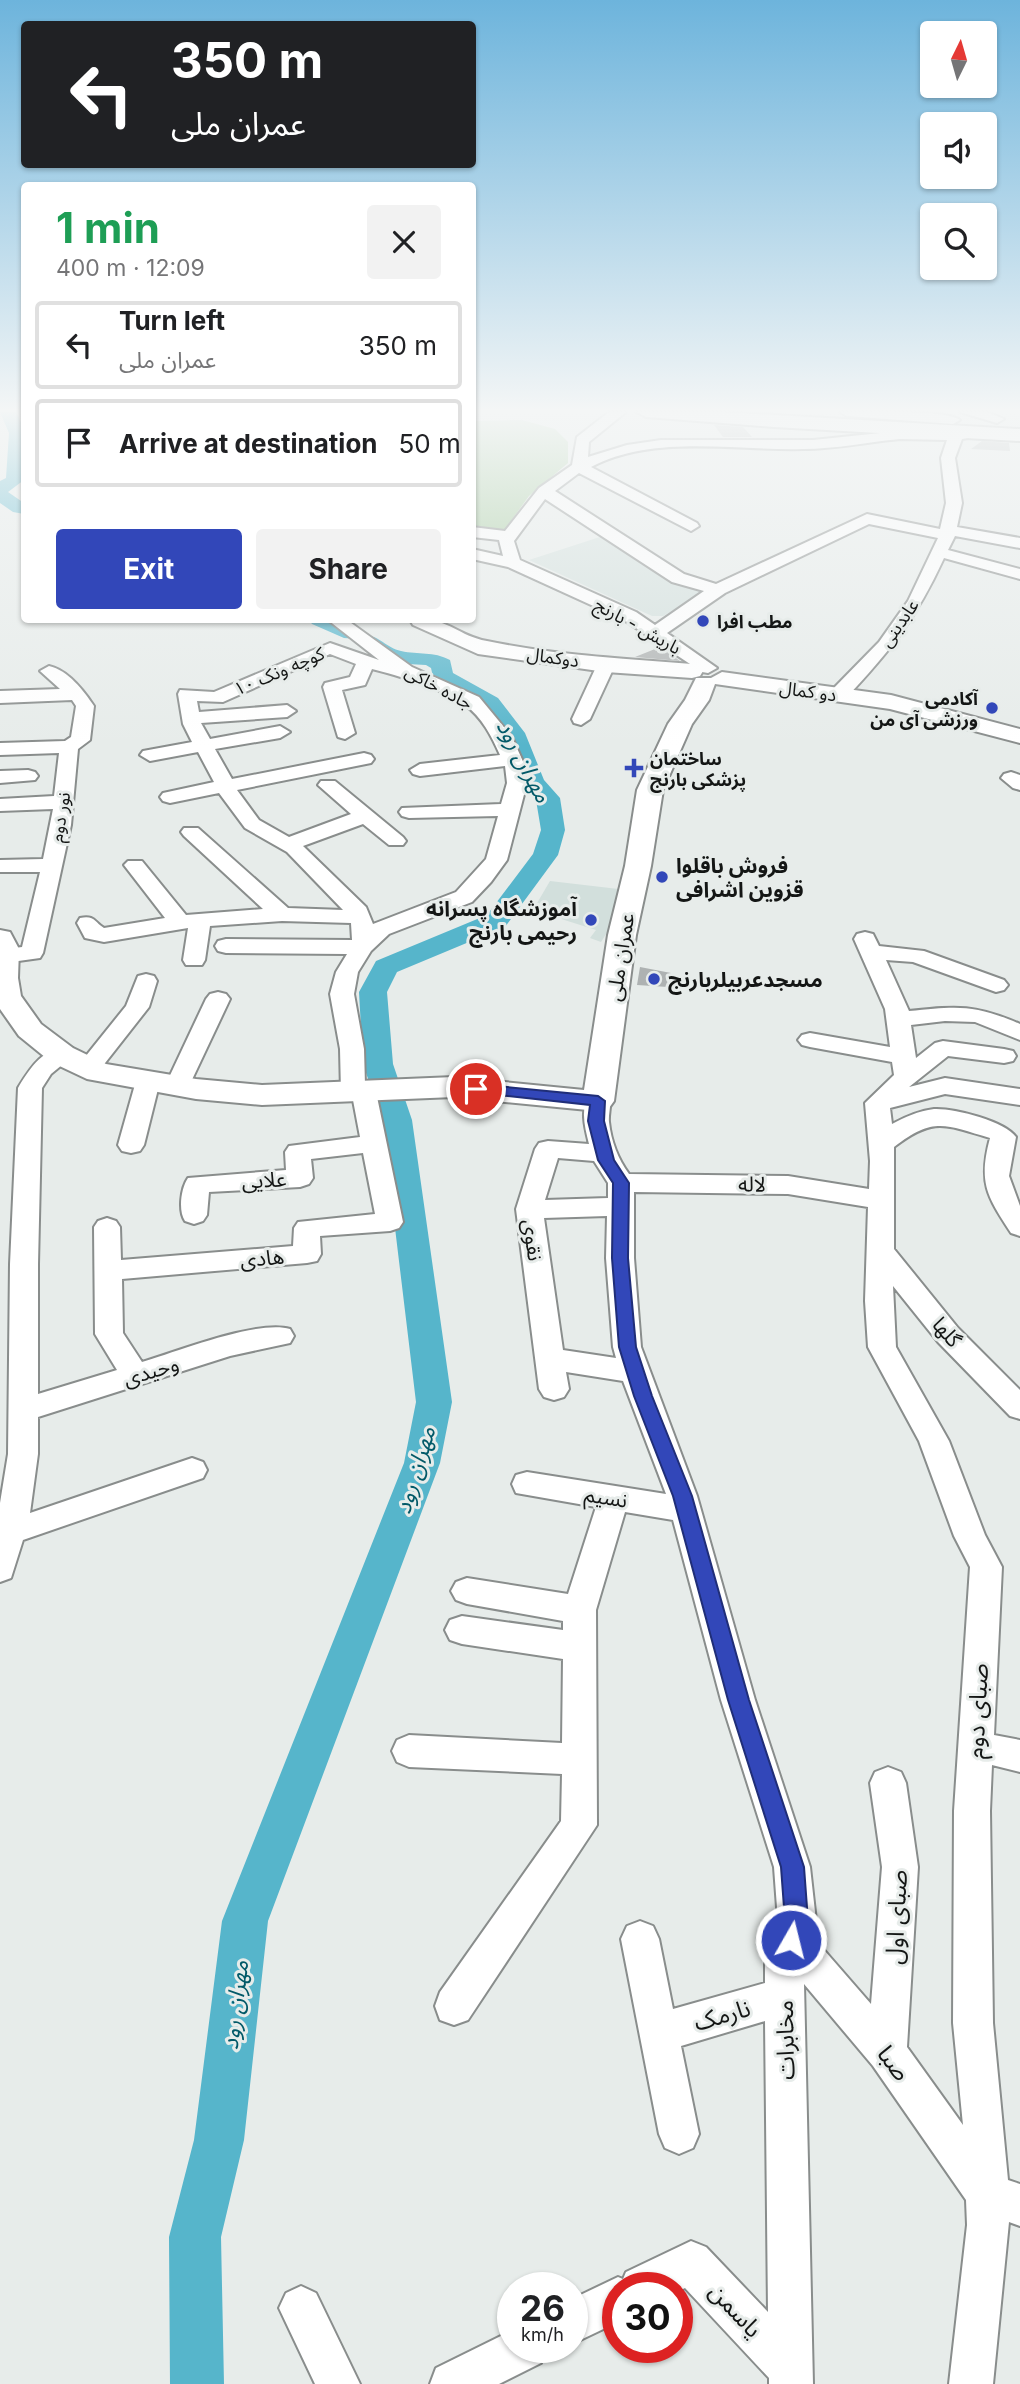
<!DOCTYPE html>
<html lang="en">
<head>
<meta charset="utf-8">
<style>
	:root { --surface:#fff; --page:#f2f2f2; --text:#202124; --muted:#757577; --line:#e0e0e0; --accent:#3247b9 }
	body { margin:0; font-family:Inter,"Noto Sans Arabic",sans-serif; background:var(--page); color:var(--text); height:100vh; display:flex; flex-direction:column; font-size:26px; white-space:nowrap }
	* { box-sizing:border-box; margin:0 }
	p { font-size:23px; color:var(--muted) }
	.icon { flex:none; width:38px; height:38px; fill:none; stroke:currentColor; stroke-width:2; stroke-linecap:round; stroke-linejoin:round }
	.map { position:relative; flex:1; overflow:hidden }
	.side { position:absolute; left:21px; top:182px; width:455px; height:441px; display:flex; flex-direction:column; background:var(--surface); border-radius:7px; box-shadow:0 2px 5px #0004 }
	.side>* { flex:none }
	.top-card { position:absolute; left:21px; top:21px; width:455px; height:147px; border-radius:7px; box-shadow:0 2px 5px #0004; background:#202124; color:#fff; overflow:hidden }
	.needle { width:46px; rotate:5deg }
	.fabs { position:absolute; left:920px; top:21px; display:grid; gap:14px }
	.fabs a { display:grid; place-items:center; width:77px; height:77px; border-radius:7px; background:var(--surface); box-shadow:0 2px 5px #0004; font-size:35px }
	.speed { position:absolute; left:497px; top:2272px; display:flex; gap:14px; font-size:35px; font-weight:700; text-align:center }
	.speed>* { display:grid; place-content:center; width:91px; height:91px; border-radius:50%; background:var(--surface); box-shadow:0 2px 5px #0004; line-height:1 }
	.speed small { font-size:18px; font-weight:400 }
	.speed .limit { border:10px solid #d22; background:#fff; color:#111 }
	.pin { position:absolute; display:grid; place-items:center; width:60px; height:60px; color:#fff; margin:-30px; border:4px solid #fff; border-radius:50%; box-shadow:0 2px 7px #0007 }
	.me { position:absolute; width:77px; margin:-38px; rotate:8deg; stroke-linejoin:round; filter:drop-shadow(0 0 5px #0008) }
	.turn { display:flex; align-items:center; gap:24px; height:147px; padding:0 35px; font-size:32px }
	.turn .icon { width:91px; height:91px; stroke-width:2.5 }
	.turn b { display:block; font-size:49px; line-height:60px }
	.round { display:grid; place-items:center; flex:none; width:74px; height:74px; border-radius:7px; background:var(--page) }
	.headline { display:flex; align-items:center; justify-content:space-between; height:119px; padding:0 35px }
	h1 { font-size:42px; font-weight:700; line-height:52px; color:#1e9e55 }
	.primary-button { display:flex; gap:14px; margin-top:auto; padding:14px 35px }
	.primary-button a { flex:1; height:80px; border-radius:7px; background:var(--accent); color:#fff; font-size:28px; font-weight:700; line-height:80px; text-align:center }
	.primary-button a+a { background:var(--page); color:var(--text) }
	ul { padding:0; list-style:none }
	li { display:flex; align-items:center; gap:21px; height:88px; margin:0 14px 10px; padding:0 21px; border:4px solid var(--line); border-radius:7px }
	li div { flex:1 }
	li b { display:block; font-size:26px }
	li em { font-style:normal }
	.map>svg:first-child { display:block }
	.built { fill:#d2dfdc }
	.green { fill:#a0c999 }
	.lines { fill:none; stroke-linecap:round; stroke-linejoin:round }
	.river { fill:#56b5cb; fill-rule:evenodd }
	.building { fill:#aeb2b2 }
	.minor-casing { stroke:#898d8c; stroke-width:4 }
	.major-casing { stroke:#898d8c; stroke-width:4 }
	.minor { fill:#fff; fill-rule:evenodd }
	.major { fill:#fff; fill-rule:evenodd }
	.route { fill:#3247b9; stroke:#202e78; stroke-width:2 }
	.poi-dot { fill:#3247b9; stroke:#e7ecea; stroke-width:2.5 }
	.labels { text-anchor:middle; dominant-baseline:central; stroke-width:6; stroke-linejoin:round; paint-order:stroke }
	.far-poi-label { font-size:18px; font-weight:bold; fill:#141615; stroke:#e7ecea; text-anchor:start }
	.far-street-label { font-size:18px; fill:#141615; stroke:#e7ecea }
	.poi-label { font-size:21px; font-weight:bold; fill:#141615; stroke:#e7ecea; text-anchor:start }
	.street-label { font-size:21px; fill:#141615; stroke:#e7ecea }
	.water-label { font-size:23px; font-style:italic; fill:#025968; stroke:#e7ecea }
	.near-street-label { font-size:24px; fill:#141615; stroke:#e7ecea }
</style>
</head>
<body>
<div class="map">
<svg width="1020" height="2384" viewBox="0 0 1020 2384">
	<rect width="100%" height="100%" fill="#e7ecea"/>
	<path class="built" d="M606 535 714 590 695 603 681 606 663 616H652L529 560Z
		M550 881 627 890 613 931H608L601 942 590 938 596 930 533 910Z"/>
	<path class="green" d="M522 420 555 429 568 442V463L529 496 503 532 477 529 473 526 472 421Z"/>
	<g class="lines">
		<path class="river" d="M0 412H16L24 428V480L8 492 24 503V514L13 512 0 503V481L6 478 9 433Z
			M309 620C326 619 349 619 362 634L360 636C377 632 385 648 401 651 419 655 433 651 450 660L453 673 498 698 525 733 544 780 560 798 565 830 558 855 505 927 397 972 387 992 393 1064 412 1120 452 1402 440 1463 268 1921 244 2140 221 2237 224 2384H170L169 2237 194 2140 222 1921 404 1463 416 1402 382 1120 363 1064 359 992 376 961 487 915 533 854 541 830 536 800 521 783 506 739 482 708 434 681 431 668 426 665C402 664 373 663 356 641L358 639 344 638 312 624Z"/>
	</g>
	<path class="building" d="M714 425 743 427 752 437H723Z
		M982 441 1009 443 1010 451 971 449Z
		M660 647 680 661 635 657Z
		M640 967 671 973 668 987 637 985Z"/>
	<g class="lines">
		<defs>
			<path id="minor" d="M609 412H626L589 442 588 457 627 445 661 440H813L900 431 980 430 982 433 980 436 962 439 955 458 962 503 957 527 1020 538V548L955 536 948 550 1020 569V579L944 558C916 619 890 651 845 699H831L829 695 831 691 879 642 908 601 938 538 869 524 725 593 667 633 717 668 708 673 702 672 624 620 508 567 472 559V549L503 556 499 540 472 537V527L505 531 539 488 572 465 577 437ZM900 439 947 440 941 458 946 503 940 529 867 514 716 584 684 574 555 491 579 473 691 531 699 526 697 523 591 467C654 434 735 451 803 449 836 449 868 442 900 439ZM545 499 672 582 704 591 655 625 636 612 520 560 514 541Z
				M840 412C862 412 947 409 960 420L953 424 847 416Z
				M960 412H987L1004 419 997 423Z
				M328 620H347L412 667 479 697 512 737 525 766 527 783 507 860 491 882 472 902 389 934 371 951 358 972 354 994 364 1049 365 1085 373 1087 376 1092 403 1222 399 1228 390 1231 320 1236 321 1254 317 1261 307 1263 122 1279 123 1333 142 1362C176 1352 259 1319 290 1329L294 1336 290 1343 230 1356 38 1417V1454L30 1513 192 1458 203 1462 207 1470 203 1478 23 1540 11 1578 0 1582V1503L8 1454 10 1264 18 1088C29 1070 45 1043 71 1050L74 1055 51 1074 42 1088 38 1264V1394L117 1370 95 1334 94 1227 98 1221 107 1218 116 1221 120 1227 121 1260 293 1246 294 1228 298 1222 375 1214 363 1153 311 1159 313 1178 309 1184 300 1187 209 1192 207 1215 203 1221 194 1224 185 1221C178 1211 181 1188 188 1178L286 1170 285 1152 289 1146 360 1137 353 1100 344 1097 341 1092 340 1049 330 994 336 972 347 954 226 953 218 951 215 946 218 941 226 939 352 940 351 923 282 921 210 926 205 960 202 965H186L183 960 188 928 104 942 85 938 77 923 80 918C95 915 94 922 104 928L165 918 124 865 128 861H142L186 915 263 909 184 836 181 832 184 828H198L288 908 343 910 287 852 245 828 219 793 170 803 163 801 160 797 163 793 214 782 198 752 150 761 140 755 143 751 192 742 183 724 178 694 180 690 214 692 330 643 379 660ZM330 654 356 664 350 677 325 683 323 687 338 737 345 739 355 733 342 690 365 685 372 669C397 675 445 690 465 705 482 717 492 737 500 755L420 764 410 770 413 774 420 776 505 766 507 783 501 804 402 808 399 812 402 816 409 818 498 816 486 859 456 892 373 924 366 907 303 846 363 824 389 845H403L406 841 403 837 335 781H321L318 785 351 814 289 837 259 820 237 790 371 763 374 759 371 755 364 753 232 779 215 749 280 738 290 732 280 726 210 739 201 723 287 717 296 711 287 705 199 712 197 701 223 702Z
				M606 660 615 665 590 719 581 725 574 723 572 719 597 665Z
				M49 666C68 670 84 691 94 706L90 740 78 749 71 825 43 953 40 958 4 963 0 962V950L22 947 40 872H0V860L43 859 53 809 0 811V799L54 796 59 753 0 755V743L65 741 71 737 76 706 72 700 0 703V691L60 689 40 671Z
				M28 770 35 772 38 776 35 780 0 783V771Z
				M1011 772 1020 775V790L1013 788 1001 778 1004 774Z
				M865 932 873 934 879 946 924 951 1004 980 1008 985 1004 990 996 992 913 962 886 960 909 1011C958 1006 974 1004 1020 1024V1040L975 1022 945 1021 911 1025 916 1058 935 1043 943 1041 1004 1049 1013 1051 1016 1056 1013 1061 1004 1063 948 1056 909 1087 945 1078 1020 1089V1105L945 1094 890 1108 892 1124C905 1117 918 1111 934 1109 954 1108 1005 1121 1016 1137L1009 1176 1020 1206V1236L1011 1233C987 1196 978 1183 990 1138 945 1125 934 1116 894 1147V1249L958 1328 1020 1390V1419L1010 1416 938 1342 893 1286 896 1347 949 1441 985 1535 1002 1567 994 1735 1020 1740V1772L992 1765 990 1811 993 2023 1008 2180 1020 2184V2226L1009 2222 993 2384H949L967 2225 966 2200 873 2066 804 1984 813 2384H769V2378L685 2288 677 2292V2287H618V2322L572 2344V2299L618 2277 623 2279 626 2272 691 2241 706 2247 768 2312 765 2021 681 2046 699 2134 693 2148 679 2154 665 2148 659 2134 621 1939 627 1926 640 1921 653 1926 659 1939 673 2009 765 1983V1961L778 1921 774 1867 721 1700 673 1520 625 1512 596 1610 597 1825 468 2020 454 2025 440 2020 435 2006 440 1992 561 1821 562 1774 409 1767 397 1762 392 1751 397 1740 409 1735 562 1743 563 1659 462 1644 450 1640 445 1630 450 1620 462 1616 563 1630V1621L467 1604 456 1600 451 1591 456 1582 467 1578 568 1594 596 1507 516 1493 512 1484 516 1475 527 1472 666 1494 623 1381 566 1372 569 1389 564 1397 554 1400 544 1397 539 1389 516 1209 535 1149 539 1143 548 1141 589 1144C585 1128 580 1110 589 1095L598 1093 607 1095C613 1104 608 1112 609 1122 611 1141 618 1159 629 1174L788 1176 869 1189 870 1161 865 1103 894 1075 892 1062 810 1047 802 1045 798 1040 802 1035 810 1033 890 1047 885 1009 854 939 857 934ZM558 1158 594 1161 608 1183V1198L545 1200ZM634 1192 788 1194 868 1207 865 1301 868 1347 919 1441 954 1536 970 1567 954 1811 953 2023 963 2125 907 2047 918 1867 906 1783 901 1772 888 1767 875 1772 870 1783 882 1867 871 2004 811 1935 816 1921 810 1867 755 1700 697 1496 641 1347 634 1258ZM607 1216 606 1258 613 1347 616 1358 563 1350 544 1218Z
				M146 974 154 976 157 981 149 1007 98 1072 89 1075 80 1072 77 1067 126 1006 138 976Z
				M218 992 226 994 230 999 189 1086 186 1091 177 1094 168 1091 165 1086 206 999 210 994Z
				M148 1073 157 1076 160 1081 144 1145 140 1151 131 1153 122 1151 118 1145 136 1081 139 1076Z
				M301 2286 316 2293 360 2384H315L279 2308 286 2293Z
				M513 2330V2347H547L541 2363 499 2384H430L436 2368Z"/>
			<path id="major" d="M637 412H721L1020 429V441L774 427 646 417Z
				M410 620C449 616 455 635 487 641 554 655 624 659 692 664L700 666 703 671 700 676 692 678 606 672 478 654 413 625Z
				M722 672 891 695 1020 729V743L890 709 715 684 709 700 692 724 663 790 651 866 636 935 614 1101 609 1108 598 1111 454 1097 262 1105 196 1099 87 1079 51 1062 19 1036 0 1009V930L10 932 19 949 18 978 21 996 41 1024 73 1048 106 1064 196 1079 262 1085 454 1077 584 1090 608 935 625 866 637 790 668 724 685 700 696 678H711Z"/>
		</defs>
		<use href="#minor" class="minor-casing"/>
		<use href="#major" class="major-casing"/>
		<use href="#minor" class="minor"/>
		<use href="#major" class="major"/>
	</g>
	<linearGradient id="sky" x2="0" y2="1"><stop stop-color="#6db4dc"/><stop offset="0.55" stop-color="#f4f6f6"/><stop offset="1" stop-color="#f4f6f6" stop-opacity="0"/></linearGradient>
	<rect width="1020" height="746" fill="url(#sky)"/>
	<path class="route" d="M476 1084 598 1096 605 1101 604 1121 614 1160 629 1183 628 1258 636 1347 652 1396 692 1496 749 1700 804 1867 808 1921 799 1948 791 1951 783 1948 779 1940 785 1921 781 1867 728 1700 673 1496 634 1396 619 1347 612 1258 613 1183 598 1160 588 1121 590 1105 471 1092 469 1089Z"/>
	<g class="poi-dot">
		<circle cx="703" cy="621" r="7"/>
		<circle cx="992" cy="708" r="7"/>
		<path d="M630.5 757.5h7v7h7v7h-7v7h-7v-7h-7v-7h7z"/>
		<circle cx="662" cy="877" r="7"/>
		<circle cx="591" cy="920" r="7"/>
		<circle cx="654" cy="979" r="7"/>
	</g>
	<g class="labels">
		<g class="far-poi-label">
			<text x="717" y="621">مطب افرا</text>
			<text x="978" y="698" text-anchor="end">آکادمی<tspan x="978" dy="21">ورزشی آی من</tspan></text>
			<text x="650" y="758">ساختمان<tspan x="650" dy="21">پزشکی بارنج</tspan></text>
		</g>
		<g class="far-street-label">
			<text transform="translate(899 623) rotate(-55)">عابدینی</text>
			<text transform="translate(638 626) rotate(29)">باریش - بارنج</text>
			<text transform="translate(553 657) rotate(8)">دوکمال</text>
			<text transform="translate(279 671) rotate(-23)">کوچه ونک ۱۰</text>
			<text transform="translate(439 687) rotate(28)">جاده خاکی</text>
			<text transform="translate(808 691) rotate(8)">دو کمال</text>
			<text transform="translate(60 817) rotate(-81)">نور دوم</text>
		</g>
		<g class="poi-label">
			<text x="676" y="865">فروش باقلوا<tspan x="676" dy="24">قزوین اشرافی</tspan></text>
			<text x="577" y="908" text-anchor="end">آموزشگاه پسرانه<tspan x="577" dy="24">رحیمی بارنج</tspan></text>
			<text x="668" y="979">مسجدعربیلربارنج</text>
		</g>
		<g class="street-label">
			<text transform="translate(620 957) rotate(-81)">عمران ملی</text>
			<text transform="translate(264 1180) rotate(-3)">علایی</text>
			<text transform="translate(752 1184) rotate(1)">لاله</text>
			<text transform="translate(533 1240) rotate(82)">نقوی</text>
			<text transform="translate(262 1258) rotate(-5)">هادی</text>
			<text transform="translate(947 1332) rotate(49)">گلها</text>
			<text transform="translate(151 1371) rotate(-17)">وحیدی</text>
			<text transform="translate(606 1497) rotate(9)">نسیم</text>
		</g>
		<g class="water-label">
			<text transform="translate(524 761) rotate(62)">مهران رود</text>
			<text transform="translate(415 1470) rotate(-73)">مهران رود</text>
			<text transform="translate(235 2005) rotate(-83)">مهران رود</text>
		</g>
		<g class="near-street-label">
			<text transform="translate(977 1711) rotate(-87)">صبای دوم</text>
			<text transform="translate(896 1917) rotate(-87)">صبای اول</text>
			<text transform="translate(722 2015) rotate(-16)">نارمک</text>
			<text transform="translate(785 2040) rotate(-91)">مخابرات</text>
			<text transform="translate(894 2063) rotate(53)">صبا</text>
			<text transform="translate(736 2310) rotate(47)">یاسمن</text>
		</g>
	</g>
</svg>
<div class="fabs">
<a><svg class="needle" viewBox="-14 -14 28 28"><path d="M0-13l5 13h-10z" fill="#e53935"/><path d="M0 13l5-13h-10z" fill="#757577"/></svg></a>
<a><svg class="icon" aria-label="sound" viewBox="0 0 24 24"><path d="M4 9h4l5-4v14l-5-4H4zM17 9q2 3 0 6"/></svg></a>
<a><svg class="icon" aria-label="search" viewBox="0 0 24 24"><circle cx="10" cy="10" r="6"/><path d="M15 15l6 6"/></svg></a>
</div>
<div class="speed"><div>26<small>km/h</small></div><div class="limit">30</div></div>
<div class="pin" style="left:476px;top:1089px;background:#d93025"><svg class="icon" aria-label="arrive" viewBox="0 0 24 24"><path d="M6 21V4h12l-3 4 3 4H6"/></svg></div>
<svg class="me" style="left:791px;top:1940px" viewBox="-20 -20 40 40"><circle r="17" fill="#3247b9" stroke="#fff" stroke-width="3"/><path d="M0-11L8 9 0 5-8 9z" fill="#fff"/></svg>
<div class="top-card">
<div class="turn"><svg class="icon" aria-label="left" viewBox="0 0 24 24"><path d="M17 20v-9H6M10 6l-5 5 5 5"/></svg><div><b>350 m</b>عمران ملی</div></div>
</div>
<section class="side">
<div class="headline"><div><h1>1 min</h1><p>400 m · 12:09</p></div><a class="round"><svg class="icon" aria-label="close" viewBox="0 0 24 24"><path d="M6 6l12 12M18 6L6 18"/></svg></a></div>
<ul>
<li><svg class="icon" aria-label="left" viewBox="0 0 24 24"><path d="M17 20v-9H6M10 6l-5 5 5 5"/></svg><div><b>Turn left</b><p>عمران ملی</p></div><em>350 m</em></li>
<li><svg class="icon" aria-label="arrive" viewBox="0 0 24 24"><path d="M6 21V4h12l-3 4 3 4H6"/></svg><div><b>Arrive at destination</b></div><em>50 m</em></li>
</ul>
<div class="primary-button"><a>Exit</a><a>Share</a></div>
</section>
</div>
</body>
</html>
